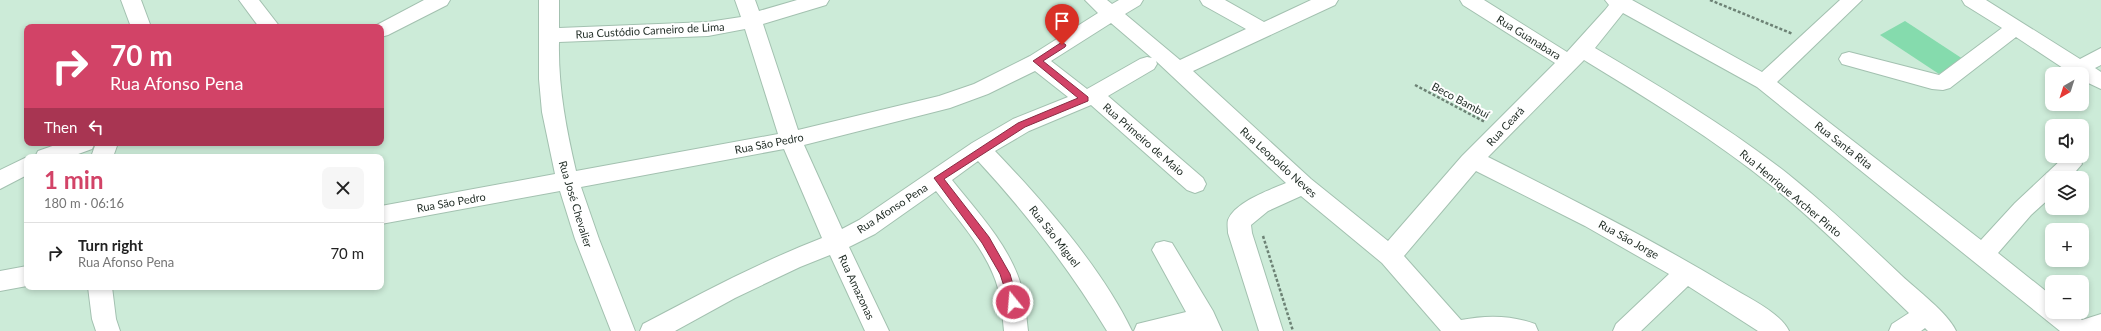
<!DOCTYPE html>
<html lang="en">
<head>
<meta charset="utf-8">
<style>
	:root { --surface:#fff; --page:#f6f6f6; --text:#222; --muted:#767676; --line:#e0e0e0; --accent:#d24367 }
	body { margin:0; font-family:Lato,sans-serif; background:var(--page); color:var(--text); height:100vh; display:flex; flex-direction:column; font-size:15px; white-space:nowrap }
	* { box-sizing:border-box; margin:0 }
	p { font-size:13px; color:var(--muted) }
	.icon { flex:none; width:22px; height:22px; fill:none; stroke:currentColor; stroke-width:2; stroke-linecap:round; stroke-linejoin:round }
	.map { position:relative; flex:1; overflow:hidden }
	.drawer { position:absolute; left:24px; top:154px; width:360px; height:136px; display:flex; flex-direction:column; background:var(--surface); border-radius:8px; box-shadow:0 2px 6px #0003 }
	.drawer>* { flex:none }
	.hud { position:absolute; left:24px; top:24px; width:360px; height:122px; border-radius:8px; box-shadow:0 2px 6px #0003; background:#d24367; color:#fff; overflow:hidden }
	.needle { width:26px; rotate:219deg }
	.tools { position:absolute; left:2045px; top:67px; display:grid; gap:8px }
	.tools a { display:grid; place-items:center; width:44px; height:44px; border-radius:8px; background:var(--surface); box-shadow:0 2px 6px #0003; font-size:20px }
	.pin { position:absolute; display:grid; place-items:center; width:34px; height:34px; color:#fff; margin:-41px -17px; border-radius:50% 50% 50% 0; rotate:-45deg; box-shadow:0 0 4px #0007 }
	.pin .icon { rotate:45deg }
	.me { position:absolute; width:44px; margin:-22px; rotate:343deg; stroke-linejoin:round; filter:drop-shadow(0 0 3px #0008) }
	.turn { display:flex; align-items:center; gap:14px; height:84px; padding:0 20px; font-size:18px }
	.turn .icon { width:52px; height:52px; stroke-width:2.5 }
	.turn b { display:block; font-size:28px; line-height:34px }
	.then { display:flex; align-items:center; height:38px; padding:0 20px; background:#0003; gap:8px; font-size:15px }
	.round { display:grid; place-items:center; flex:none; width:42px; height:42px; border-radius:8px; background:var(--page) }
	.head { display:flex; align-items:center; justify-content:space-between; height:68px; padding:0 20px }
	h1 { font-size:24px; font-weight:700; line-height:30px; color:var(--accent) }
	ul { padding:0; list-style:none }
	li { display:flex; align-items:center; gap:12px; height:60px; padding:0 20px; border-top:1px solid var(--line) }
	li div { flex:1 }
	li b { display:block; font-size:15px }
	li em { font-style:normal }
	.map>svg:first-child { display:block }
	.green { fill:#85dbad }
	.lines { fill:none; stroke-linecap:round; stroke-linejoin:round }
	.minor-casing { stroke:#a3c1b0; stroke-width:2 }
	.path { stroke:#6d8275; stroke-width:2.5; stroke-dasharray:3 2; stroke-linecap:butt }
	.minor { fill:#fff; fill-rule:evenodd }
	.route { fill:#d24367; stroke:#882c43 }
	.labels { text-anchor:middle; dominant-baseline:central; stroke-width:4; stroke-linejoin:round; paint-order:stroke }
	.street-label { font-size:11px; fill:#1f2b24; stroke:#fff }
</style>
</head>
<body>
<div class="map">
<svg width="2101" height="331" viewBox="0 0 2101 331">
	<rect width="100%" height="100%" fill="#ccebd8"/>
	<path class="green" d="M1905 21 1963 59 1939 74 1880 35Z"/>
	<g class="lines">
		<defs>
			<path id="minor" d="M121 0H141L151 27H131Z
				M239 0H259L280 27H259Z
				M424 0H450L447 5 388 35 381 37V27H373Z
				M539 0H559V28L708 22 741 17 735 0H755L759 11 797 0H829L826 5 763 24 798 130 939 96 974 84 1030 56 1098 13 1085 0H1107L1112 4 1119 0H1143L1140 5 1125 14 1180 60 1246 29 1203 5 1200 0H1225L1264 22 1311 0H1338L1335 5 1193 71 1311 179 1388 241 1462 156 1555 63 1463 5 1460 0H1484L1567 52 1605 10 1609 5 1605 0H1632L1762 72 1840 0H1862L1777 82 1981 240 2015 203 2063 158 2070 156 2079 158 2082 164 2070 178H2052V196L2031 215 1998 253 2052 296V312H2072L2082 320 2101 314V331H2060L1757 87 1623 13 1595 48C1661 87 1728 127 1788 174 1828 206 1865 241 1901 275 1917 290 1948 313 1956 331H1928L1925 328 1921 331H1889L1892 324 1909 313C1864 270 1821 226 1773 187 1714 139 1648 99 1584 60L1488 157C1570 198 1651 239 1729 286 1747 297 1781 313 1789 331H1758L1688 286 1641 331H1613L1616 324 1669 274 1585 226 1476 171 1404 256 1461 320C1486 315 1511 315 1535 324L1538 331H1441L1382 263 1301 196 1268 211 1251 225 1252 233 1283 331H1259L1228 233C1228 229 1227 224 1228 220 1235 202 1269 190 1286 183L1156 61 1157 64 1154 69 1108 96 1203 178 1206 184 1203 190 1195 193 1187 190 1091 105 1029 131 995 151C1043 201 1102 268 1132 331H1107C1070 270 1027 214 978 161L952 180C976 210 1006 242 1019 279 1025 296 1026 314 1028 331H1004C1002 312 1001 292 993 274 980 243 956 217 936 191L875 234 849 247 889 331H865L830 255 800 267 735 298 675 331H640L643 324C702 293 760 262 822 238L784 149 581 187 599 239 635 331H611L575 239 560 191 381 224V206L555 174 542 112 539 79ZM1111 23 1152 58 1147 57 1140 59 1087 89 1051 61ZM745 29 778 134 576 171C566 128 558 86 559 42L708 36ZM1035 71 1068 97 1013 119 972 143 859 220 842 229 804 145 950 108 988 94Z
				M1962 0H1986L2080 59 2101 48V65L2095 68 2101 72V89L2082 80V74H2072L2016 37 1950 88 1943 90 1932 89 1842 64 1839 59 1842 54 1849 52 1939 75 2002 28 1965 5Z
				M61 143H95L92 149 70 157H35L38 151Z
				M96 143H118L113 157H91Z
				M27 157V175L0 189V170Z
				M1164 241 1172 243 1213 311 1222 331H1134L1137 324 1186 312 1152 250 1156 243Z
				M27 266V286L0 291V271Z
				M88 287H112L116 319 120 331H96L92 319Z"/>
		</defs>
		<use href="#minor" class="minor-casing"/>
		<path class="path" d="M1710 0 1793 34
			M1415 85 1485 122
			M1263 236 1293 331"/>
		<use href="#minor" class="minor"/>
	</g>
	<path class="route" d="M1062 42 1066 45 1065 47 1043 61 1088 97V101L1025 127 944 179 989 237 1010 274 1018 302 1013 306 1010 305 1000 274 982 243 934 178 1018 123 1078 98 1033 61Z"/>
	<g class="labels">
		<g class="street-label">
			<text transform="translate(650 30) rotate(-3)">Rua Custódio Carneiro de Lima</text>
			<text transform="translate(1529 37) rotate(32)">Rua Guanabara</text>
			<text transform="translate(1461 100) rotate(28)">Beco Bambuí</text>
			<text transform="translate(1505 126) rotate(-47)">Rua Ceará</text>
			<text transform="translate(1144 139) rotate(41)">Rua Primeiro de Maio</text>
			<text transform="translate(769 143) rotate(-11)">Rua São Pedro</text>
			<text transform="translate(1844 145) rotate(38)">Rua Santa Rita</text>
			<text transform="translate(1279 162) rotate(42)">Rua Leopoldo Neves</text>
			<text transform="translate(1791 193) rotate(40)">Rua Henrique Archer Pinto</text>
			<text transform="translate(451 202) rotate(-10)">Rua São Pedro</text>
			<text transform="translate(576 204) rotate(73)">Rua José Chevalier</text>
			<text transform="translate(892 208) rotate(-33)">Rua Afonso Pena</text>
			<text transform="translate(1055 236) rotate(52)">Rua São Miguel</text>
			<text transform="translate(1629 239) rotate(29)">Rua São Jorge</text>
			<text transform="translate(857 287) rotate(65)">Rua Amazonas</text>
		</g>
	</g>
</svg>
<div class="tools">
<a><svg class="needle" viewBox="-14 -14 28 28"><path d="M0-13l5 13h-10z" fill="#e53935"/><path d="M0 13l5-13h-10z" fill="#767676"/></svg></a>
<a><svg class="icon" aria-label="sound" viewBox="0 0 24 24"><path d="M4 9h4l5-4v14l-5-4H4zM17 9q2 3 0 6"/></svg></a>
<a><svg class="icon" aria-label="layers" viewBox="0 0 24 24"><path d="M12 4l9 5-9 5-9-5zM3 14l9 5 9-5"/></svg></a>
<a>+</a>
<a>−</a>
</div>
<div class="pin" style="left:1062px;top:45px;background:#d93025"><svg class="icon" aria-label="arrive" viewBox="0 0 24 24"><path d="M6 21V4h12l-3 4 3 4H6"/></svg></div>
<svg class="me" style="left:1013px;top:302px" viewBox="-20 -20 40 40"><circle r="17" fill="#d24367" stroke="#fff" stroke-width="3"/><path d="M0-11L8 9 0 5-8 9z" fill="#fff"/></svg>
<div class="hud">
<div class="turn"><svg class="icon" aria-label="right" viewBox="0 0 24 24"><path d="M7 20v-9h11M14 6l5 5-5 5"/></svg><div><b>70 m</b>Rua Afonso Pena</div></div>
<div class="then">Then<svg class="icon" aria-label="left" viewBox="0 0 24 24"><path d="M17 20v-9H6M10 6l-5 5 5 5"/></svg></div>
</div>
<section class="drawer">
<div class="head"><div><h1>1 min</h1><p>180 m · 06:16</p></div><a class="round"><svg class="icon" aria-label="close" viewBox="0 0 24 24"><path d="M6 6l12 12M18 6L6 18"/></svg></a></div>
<ul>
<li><svg class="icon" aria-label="right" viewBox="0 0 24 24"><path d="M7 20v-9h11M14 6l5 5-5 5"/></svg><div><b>Turn right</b><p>Rua Afonso Pena</p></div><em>70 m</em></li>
</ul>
</section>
</div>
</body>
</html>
